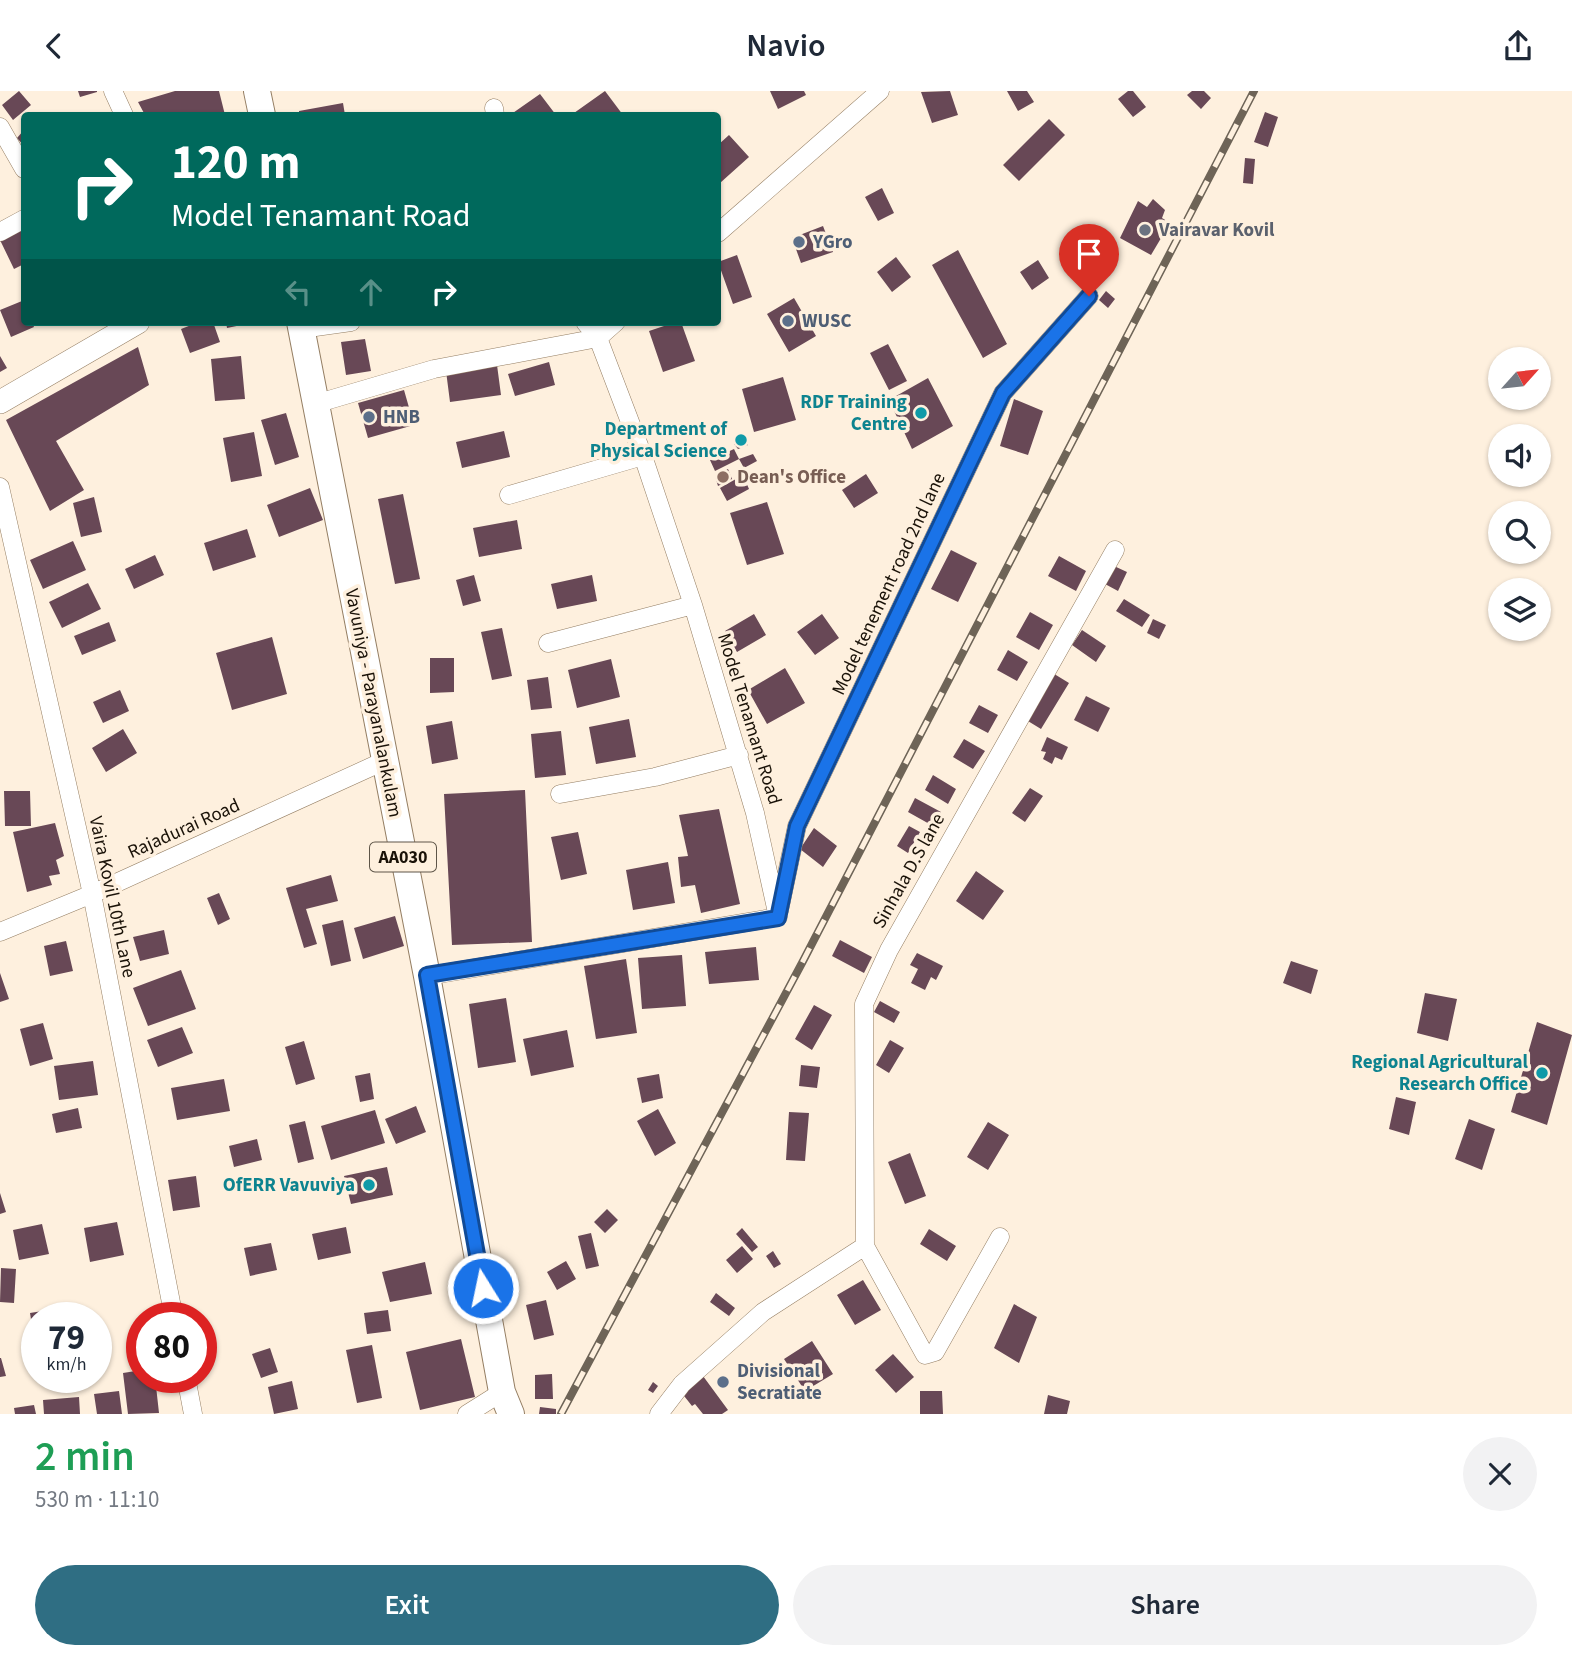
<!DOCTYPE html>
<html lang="en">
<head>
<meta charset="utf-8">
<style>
	:root { --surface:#fff; --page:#f2f2f3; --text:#1f2937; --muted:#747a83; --accent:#2f6e83 }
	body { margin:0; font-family:"Source Sans 3",sans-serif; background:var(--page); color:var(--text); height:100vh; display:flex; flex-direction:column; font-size:26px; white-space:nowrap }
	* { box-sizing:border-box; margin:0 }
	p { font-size:23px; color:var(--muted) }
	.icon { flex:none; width:38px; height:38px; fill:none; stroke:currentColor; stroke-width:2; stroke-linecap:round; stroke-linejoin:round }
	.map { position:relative; height:1323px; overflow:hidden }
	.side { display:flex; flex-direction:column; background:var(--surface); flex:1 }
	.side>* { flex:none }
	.hud { position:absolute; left:21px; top:21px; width:700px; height:214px; border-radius:7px; box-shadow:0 2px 5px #0004; background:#00695c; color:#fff; overflow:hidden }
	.needle { width:46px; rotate:63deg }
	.tools { position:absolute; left:1488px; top:256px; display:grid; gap:14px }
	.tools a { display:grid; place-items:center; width:63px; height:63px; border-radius:50%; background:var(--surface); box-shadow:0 2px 5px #0004; font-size:35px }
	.speed { position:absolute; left:21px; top:1211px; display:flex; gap:14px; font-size:35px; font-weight:700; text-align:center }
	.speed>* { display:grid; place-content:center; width:91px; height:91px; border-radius:50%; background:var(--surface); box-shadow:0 2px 5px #0004; line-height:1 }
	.speed small { font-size:18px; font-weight:400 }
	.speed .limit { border:10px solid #d22; background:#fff; color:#111 }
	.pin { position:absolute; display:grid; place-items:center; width:60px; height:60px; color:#fff; margin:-72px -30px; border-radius:50% 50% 50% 0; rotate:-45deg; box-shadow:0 0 7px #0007 }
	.pin .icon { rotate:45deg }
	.me { position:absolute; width:77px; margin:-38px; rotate:350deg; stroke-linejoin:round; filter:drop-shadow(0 0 5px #0008) }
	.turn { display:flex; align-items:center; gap:24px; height:147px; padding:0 35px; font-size:32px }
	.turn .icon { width:91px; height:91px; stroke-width:2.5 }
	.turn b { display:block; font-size:49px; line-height:60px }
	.lanes { display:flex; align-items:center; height:66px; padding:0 35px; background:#0003; justify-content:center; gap:35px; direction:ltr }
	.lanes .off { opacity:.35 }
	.round { display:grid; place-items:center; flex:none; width:74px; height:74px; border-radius:37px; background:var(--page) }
	.head { display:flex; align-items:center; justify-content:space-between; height:119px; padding:0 35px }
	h1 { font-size:42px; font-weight:600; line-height:52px; color:#1e9e55 }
	.primary-button { display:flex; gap:14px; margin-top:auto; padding:14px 35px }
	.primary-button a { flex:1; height:80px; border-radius:42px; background:var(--accent); color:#fff; font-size:28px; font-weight:600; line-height:80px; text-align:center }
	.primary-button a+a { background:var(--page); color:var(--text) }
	header { display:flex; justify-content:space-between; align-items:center; height:91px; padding:0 35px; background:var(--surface); font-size:32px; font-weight:600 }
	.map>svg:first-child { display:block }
	.building { fill:#684856 }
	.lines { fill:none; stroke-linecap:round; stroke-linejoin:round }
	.minor-casing { stroke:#947e63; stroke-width:19 }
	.major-casing { stroke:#947e63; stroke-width:24 }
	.highway-casing { stroke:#947e63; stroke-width:28 }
	.minor { stroke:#fff; stroke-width:18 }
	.major { stroke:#fff; stroke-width:23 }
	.highway { stroke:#fff; stroke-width:26 }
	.rail-casing { stroke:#6e6457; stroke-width:8 }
	.rail { stroke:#fef0de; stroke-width:5; stroke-dasharray:16; stroke-linecap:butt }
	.route-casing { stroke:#114b97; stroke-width:18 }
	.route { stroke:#1a73e8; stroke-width:12 }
	.worship-dot { fill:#6b7280; stroke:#fef0de; stroke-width:2.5 }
	.service-dot { fill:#5c6f8a; stroke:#fef0de; stroke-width:2.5 }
	.culture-dot { fill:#0f9aa8; stroke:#fef0de; stroke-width:2.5 }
	.education-dot { fill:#8d6e63; stroke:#fef0de; stroke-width:2.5 }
	.labels { text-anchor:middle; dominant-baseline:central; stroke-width:7; stroke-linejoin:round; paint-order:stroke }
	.shield { fill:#fef0de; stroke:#5e5548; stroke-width:2 }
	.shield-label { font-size:18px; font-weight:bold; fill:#1a1208 }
	.worship-label { font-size:19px; font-weight:bold; fill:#5b616d; stroke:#fef0de; text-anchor:start }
	.service-label { font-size:19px; font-weight:bold; fill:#4e5e75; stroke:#fef0de; text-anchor:start }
	.culture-label { font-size:19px; font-weight:bold; fill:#0d838f; stroke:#fef0de; text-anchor:end }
	.education-label { font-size:19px; font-weight:bold; fill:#785e54; stroke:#fef0de; text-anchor:start }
	.street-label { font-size:19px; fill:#1a1208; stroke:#fef0de }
</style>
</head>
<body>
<header><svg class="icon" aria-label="back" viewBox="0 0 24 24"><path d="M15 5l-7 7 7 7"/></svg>Navio<svg class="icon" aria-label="share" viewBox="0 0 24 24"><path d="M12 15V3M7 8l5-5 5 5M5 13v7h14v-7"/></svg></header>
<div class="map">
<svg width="1572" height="1323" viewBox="0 0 1572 1323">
	<rect width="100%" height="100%" fill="#fef0de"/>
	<path class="building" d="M19 0 31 14 13 29 2 14Z
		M78 0H97V1L80 6Z
		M175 0H219L225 24H145L138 11Z
		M605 0 623 24H576L574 22Z
		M770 0H804L806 4 778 18Z
		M950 0 958 24 932 32 921 1Z
		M1007 0H1027L1034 11 1018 20Z
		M1128 0H1133L1146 16 1133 26 1118 8Z
		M1192 0H1204L1211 7 1201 18 1187 4Z
		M540 3 556 24H510Z
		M343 12 345 24H299V20Z
		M1265 21 1278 26 1268 56 1254 51Z
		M1049 28 1065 44 1019 90 1003 74Z
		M24 39V55L17 47Z
		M729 44 749 66 720 92 718 89V54Z
		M1245 67 1255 68 1253 93 1243 92Z
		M882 97 894 122 878 130 865 106Z
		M1153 108 1165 119 1162 127 1170 132 1151 164 1120 147 1138 110 1147 116Z
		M823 135 833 161 801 172 792 147Z
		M24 136V173L14 178 0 149Z
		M958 159 1007 253 983 267 932 174Z
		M737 164 752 206 733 213 718 171Z
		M896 166 911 186 892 201 877 181Z
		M1038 169 1049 187 1032 199 1020 181Z
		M1106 200 1115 208 1108 217 1099 209Z
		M794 207 816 245 789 261 767 223Z
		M22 210 24 231H32L34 236 11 246 0 219Z
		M199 231H213L220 251 190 262 181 238Z
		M226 231H251V232L227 237Z
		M676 231H681L695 270 663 281 649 240Z
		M365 248 371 280 346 284 341 251Z
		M888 253 907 290 889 299 870 262Z
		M138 256 149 294 56 350 84 399 50 420 6 329Z
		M0 265 7 277 0 281Z
		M241 265 245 308 215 310 211 268Z
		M549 271 555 294 515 305 508 283Z
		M497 274 501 304 450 311 446 280Z
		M783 286 796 329 754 341 742 298Z
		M928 287 953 335 912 358 889 309Z
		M404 299 414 334 368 347 358 312Z
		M1014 308 1043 320 1028 364 1000 355Z
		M286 322 299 366 275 374 261 329Z
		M504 340 510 366 462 377 456 351Z
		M254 341 262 385 231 391 223 347Z
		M741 345 748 354 738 358 734 353Z
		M734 358 739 368 715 380 710 369Z
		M753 363 757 370 744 377 739 368Z
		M728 378 732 388 718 395 715 385Z
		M866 383 878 402 854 417 842 399Z
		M743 384 749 398 727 410 720 397Z
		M310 397 323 429 279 446 267 414Z
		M403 403 420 488 395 493 378 408Z
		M94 406 102 441 81 446 73 412Z
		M767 411 784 463 747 474 730 422Z
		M517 429 522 458 479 466 473 437Z
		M247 438 256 466 213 480 204 452Z
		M73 450 86 479 43 498 30 469Z
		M951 459 977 472 958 511 931 498Z
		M155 464 164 484 134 498 125 478Z
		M1059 465 1086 480 1076 500 1048 485Z
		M1114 475 1127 481 1118 500 1105 493Z
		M474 484 481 510 463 515 456 489Z
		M592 484 597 510 557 518 551 493Z
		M88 492 101 518 62 537 49 511Z
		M1124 508 1150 524 1142 536 1116 520Z
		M1030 521 1053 534 1039 559 1016 546Z
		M754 523 766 544 737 561 725 540Z
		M822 523 839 547 815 564 797 541Z
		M1153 528 1166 534 1159 548 1147 542Z
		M109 531 116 550 82 564 74 545Z
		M502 537 512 585 492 589 481 541Z
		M1082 539 1106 555 1096 571 1072 554Z
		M272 546 287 603 232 619 216 562Z
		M1008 559 1028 571 1017 590 997 579Z
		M430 567H454V601L430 602Z
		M611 568 620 606 577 617 568 579Z
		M785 577 805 612 767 633 748 599Z
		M1051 581 1069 592 1041 638 1023 627Z
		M548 586 552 617 531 619 527 589Z
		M120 599 129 620 103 632 93 611Z
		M1086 605 1110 617 1098 641 1074 629Z
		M979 614 998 624 988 642 969 632Z
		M629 628 636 666 596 673 589 636Z
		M452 630 458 668 432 673 426 635Z
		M123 638 137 662 106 681 92 657Z
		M561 640 566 684 535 687 531 643Z
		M1047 646 1068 656 1062 669 1055 666 1052 673 1043 668 1046 661 1041 660Z
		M964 648 985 660 973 678 953 666Z
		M933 684 956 698 948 713 925 699Z
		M1030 697 1043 705 1025 731 1012 722Z
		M525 699 532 851 452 854 444 703Z
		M4 700H30L31 735H5Z
		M915 707 941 721 933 735 908 721Z
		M719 718 740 813 701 822 695 794 681 796 678 766 688 765 679 724Z
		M55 732 64 765 56 769 60 783 49 785 52 794 27 801 13 741Z
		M909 735 920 741 908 762 897 755Z
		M814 737 837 755 823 776 800 758Z
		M578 741 587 783 561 789 551 746Z
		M668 771 675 812 633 819 626 779Z
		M976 780 1004 800 983 829 956 810Z
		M331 784 338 810 306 818 317 853 304 857 286 797Z
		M219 802 230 828 218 834 207 807Z
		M395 825 404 855 363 868 354 837Z
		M343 829 351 870 331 875 322 834Z
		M164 839 169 863 140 870 133 846Z
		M840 849 872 866 864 882 832 865Z
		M66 850 73 880 50 885 44 855Z
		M756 856 759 889 709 893 705 861Z
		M917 862 943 875 936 889 931 886 925 899 911 892 918 878 910 874Z
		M682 864 686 915 642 918 638 867Z
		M626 868 637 942 596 948 584 875Z
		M1291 870 1318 879 1311 903 1283 892Z
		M181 879 196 918 148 935 133 897Z
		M0 882 9 908 0 911Z
		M1425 902 1457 908 1448 950 1417 942Z
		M506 907 516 971 478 977 469 913Z
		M880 910 900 921 894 932 874 921Z
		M814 914 832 924 812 959 795 948Z
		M1537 931 1572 944 1547 1034 1511 1021Z
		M43 932 53 968 30 975 20 938Z
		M182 936 193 962 158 976 147 949Z
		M567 939 574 976 531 985 523 948Z
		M890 949 904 957 889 982 876 974Z
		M304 950 315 988 296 994 285 956Z
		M93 970 98 1004 59 1009 54 975Z
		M801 974 820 976 817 997 799 995Z
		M370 982 374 1008 360 1011 355 985Z
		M659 983 663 1007 642 1012 637 987Z
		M224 988 230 1020 177 1029 171 997Z
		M1396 1006 1416 1011 1409 1044 1389 1038Z
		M416 1015 426 1041 396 1053 385 1028Z
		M78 1017 82 1037 56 1042 52 1023Z
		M658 1018 676 1052 655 1065 637 1030Z
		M375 1019 385 1052 331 1069 321 1035Z
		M789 1021 809 1022 805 1070 786 1069Z
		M1469 1028 1495 1038 1482 1079 1455 1068Z
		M305 1030 314 1068 298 1072 289 1034Z
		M988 1031 1009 1044 988 1079 967 1066Z
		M257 1048 262 1069 234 1076 229 1055Z
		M910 1062 926 1105 905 1113 888 1071Z
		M387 1076 393 1104 351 1113 344 1085Z
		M196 1085 200 1116 173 1120 168 1089Z
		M0 1102 6 1121 0 1123Z
		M607 1118 618 1129 605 1142 594 1131Z
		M117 1131 124 1164 90 1171 84 1137Z
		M42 1133 49 1163 19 1169 13 1139Z
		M346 1136 351 1162 318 1169 312 1143Z
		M742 1137 758 1156 752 1161 736 1143Z
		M929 1138 956 1155 947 1170 920 1153Z
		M591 1142 599 1175 586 1178 578 1145Z
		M271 1152 277 1179 250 1185 244 1157Z
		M742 1155 753 1168 737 1182 726 1169Z
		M773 1160 781 1173 774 1177 766 1165Z
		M566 1170 576 1188 557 1199 547 1181Z
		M425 1171 432 1203 390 1211 382 1181Z
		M1 1177 16 1178 14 1212 0 1211Z
		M863 1189 881 1219 855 1234 837 1204Z
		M716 1202 735 1217 729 1225 710 1211Z
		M546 1209 554 1244 534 1249 526 1214Z
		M1014 1213 1037 1226 1019 1272 994 1257Z
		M61 1217 63 1227H37L35 1253 30 1222Z
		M388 1219 391 1240 367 1243 364 1222Z
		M461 1248 475 1306 420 1319 406 1261Z
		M812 1250 833 1283 805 1300 784 1268Z
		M372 1254 382 1307 357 1312 346 1259Z
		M270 1257 278 1281 261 1287 252 1263Z
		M893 1263 914 1286 896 1302 875 1279Z
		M0 1267H1L6 1285 0 1286Z
		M142 1279V1286H155L159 1322 128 1323 123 1282Z
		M552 1283 553 1308H535V1284Z
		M703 1285 728 1319 722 1323H703L695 1313 692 1315 681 1301Z
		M292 1290 298 1318 274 1323 268 1296Z
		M653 1291 658 1295 653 1302 648 1299Z
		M119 1300 122 1323H97L94 1303Z
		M920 1300H942L943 1323H920Z
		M1048 1304 1070 1310 1067 1323H1044Z
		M79 1306 80 1323H44L43 1309Z
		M34 1314 36 1323H15L14 1317Z
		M540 1316 556 1318V1323H539Z"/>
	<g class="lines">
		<defs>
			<path id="minor" d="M113 0 124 24
				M494 17 495 24
				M0 36 24 78
				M0 141 24 128
				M718 142 880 0
				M301 238 351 231
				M315 313 434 278 598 247 616 231
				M0 396 92 803 174 1227
				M509 404 643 365
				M548 552 693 514
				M560 703 655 686 739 664
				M779 820 797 735 1003 302 1089 205
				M0 841 92 803 384 670
				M427 885 778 826 755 722 693 514 643 365 598 247 585 231
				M865 1155 925 1264 935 1261 1000 1146
				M186 1286 193 1323
				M467 1323 502 1301
				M659 1323 682 1293 763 1221 865 1155 864 913 889 859 1115 459"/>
			<path id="major" d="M0 311 138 231"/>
			<path id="highway" d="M257 0 262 24
				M300 231 427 885 502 1301 511 1323"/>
		</defs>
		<use href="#minor" class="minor-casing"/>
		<use href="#major" class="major-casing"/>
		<use href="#highway" class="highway-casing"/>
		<use href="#minor" class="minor"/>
		<use href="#major" class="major"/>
		<use href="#highway" class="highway"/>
		<defs>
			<path id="rail" d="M561 1323 802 872 1254 0"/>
		</defs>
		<use href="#rail" class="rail-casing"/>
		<use href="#rail" class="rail"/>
	</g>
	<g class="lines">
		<defs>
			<path id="route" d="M483 1197 427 884 778 827 797 735 1003 302 1089 205"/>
		</defs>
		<use href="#route" class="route-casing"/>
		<use href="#route" class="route"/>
	</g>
	<circle class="worship-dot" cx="1145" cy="139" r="7"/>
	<g class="service-dot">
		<circle cx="799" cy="151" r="7"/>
		<circle cx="788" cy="230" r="7"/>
		<circle cx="369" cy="326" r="7"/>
		<circle cx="723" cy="1291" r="7"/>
	</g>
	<g class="culture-dot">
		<circle cx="921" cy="322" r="7"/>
		<circle cx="741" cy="349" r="7"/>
		<circle cx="1542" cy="982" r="7"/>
		<circle cx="369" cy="1094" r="7"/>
	</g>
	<circle class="education-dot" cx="723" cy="386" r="7"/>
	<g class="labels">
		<rect class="shield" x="370" y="751.5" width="66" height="29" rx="5"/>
		<g class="shield-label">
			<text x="403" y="766">AA030</text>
		</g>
		<g class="worship-label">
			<text x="1159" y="139">Vairavar Kovil</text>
		</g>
		<g class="service-label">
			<text x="813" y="151">YGro</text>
			<text x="802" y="230">WUSC</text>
			<text x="383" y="326">HNB</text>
			<text x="737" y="1280">Divisional<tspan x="737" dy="22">Secratiate</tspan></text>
		</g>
		<g class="culture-label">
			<text x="907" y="311">RDF Training<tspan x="907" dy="22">Centre</tspan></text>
			<text x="727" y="338">Department of<tspan x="727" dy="22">Physical Science</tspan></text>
			<text x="1528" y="971">Regional Agricultural<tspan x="1528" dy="22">Research Office</tspan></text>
			<text x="355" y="1094">OfERR Vavuviya</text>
		</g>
		<g class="education-label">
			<text x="737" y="386">Dean's Office</text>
		</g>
		<g class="street-label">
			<text transform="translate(889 493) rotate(-65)">Model tenement road 2nd lane</text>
			<text transform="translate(373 612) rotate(79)">Vavuniya - Parayanalankulam</text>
			<text transform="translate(749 628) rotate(73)">Model Tenamant Road</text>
			<text transform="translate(184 738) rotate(-24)">Rajadurai Road</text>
			<text transform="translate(909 780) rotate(-61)">Sinhala D.S lane</text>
			<text transform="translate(112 806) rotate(78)">Vaira Kovil 10th Lane</text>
		</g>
	</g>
</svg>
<div class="tools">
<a><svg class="needle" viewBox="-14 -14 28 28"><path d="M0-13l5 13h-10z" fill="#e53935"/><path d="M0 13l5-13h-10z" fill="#747a83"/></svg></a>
<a><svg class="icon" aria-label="sound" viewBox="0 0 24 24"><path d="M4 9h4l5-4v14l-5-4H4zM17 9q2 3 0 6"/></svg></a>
<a><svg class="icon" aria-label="search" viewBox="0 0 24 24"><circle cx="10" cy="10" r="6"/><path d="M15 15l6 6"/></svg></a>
<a><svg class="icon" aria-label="layers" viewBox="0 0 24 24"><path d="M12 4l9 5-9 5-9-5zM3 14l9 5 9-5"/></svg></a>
</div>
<div class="speed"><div>79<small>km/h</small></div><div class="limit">80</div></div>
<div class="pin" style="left:1089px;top:205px;background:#d93025"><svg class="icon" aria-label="arrive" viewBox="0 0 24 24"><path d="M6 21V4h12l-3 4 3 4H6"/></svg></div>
<svg class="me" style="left:483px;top:1197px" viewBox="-20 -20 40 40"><circle r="17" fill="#1a73e8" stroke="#fff" stroke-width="3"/><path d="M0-11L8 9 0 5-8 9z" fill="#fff"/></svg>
<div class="hud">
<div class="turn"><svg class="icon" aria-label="right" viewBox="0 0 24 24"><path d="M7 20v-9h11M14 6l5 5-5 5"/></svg><div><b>120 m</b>Model Tenamant Road</div></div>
<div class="lanes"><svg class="icon off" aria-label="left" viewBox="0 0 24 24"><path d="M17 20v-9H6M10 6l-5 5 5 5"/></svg><svg class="icon off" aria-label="ahead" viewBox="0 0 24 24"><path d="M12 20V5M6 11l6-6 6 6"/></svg><svg class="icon" aria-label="right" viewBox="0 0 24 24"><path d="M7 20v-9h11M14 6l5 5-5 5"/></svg></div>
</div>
</div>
<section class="side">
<div class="head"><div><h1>2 min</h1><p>530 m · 11:10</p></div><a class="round"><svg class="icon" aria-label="close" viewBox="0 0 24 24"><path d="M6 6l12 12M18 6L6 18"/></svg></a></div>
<div class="primary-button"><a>Exit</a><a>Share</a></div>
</section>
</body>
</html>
